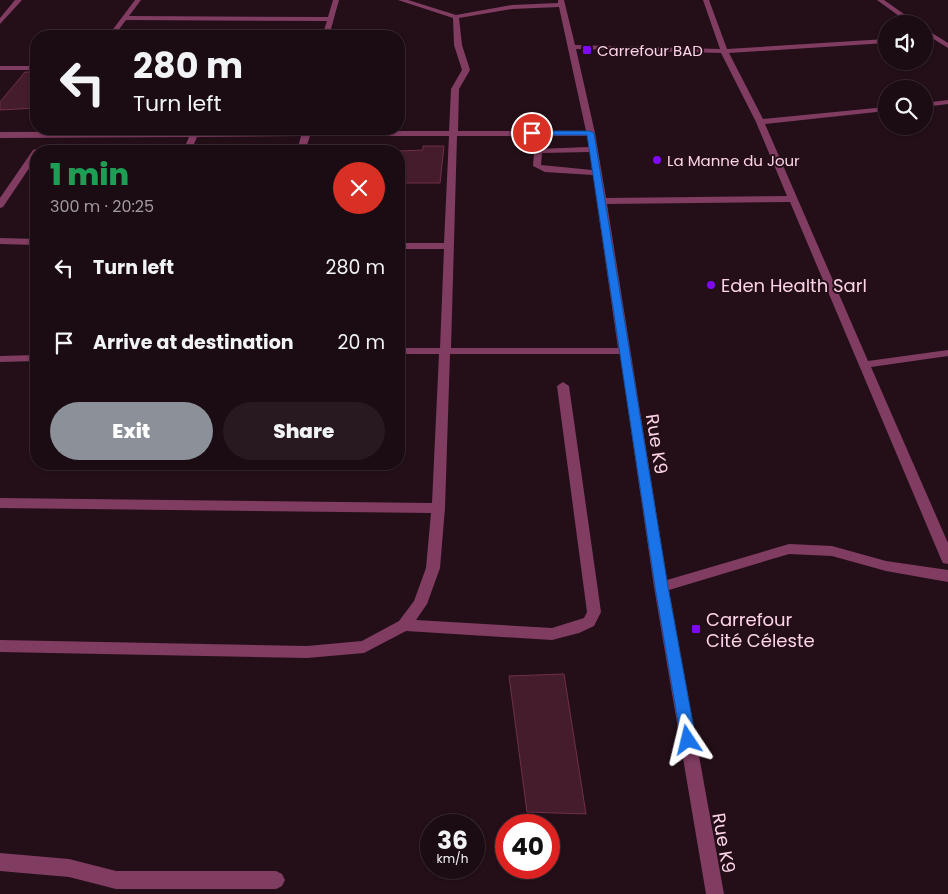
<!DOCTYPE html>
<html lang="en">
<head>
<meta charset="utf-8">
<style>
	:root { --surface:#1b0b12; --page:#281920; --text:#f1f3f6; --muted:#a09b9f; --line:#392b32; --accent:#8c9099 }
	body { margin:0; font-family:Poppins,sans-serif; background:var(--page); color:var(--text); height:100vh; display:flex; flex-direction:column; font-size:19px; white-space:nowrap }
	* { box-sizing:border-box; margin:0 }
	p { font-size:16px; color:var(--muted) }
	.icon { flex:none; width:28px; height:28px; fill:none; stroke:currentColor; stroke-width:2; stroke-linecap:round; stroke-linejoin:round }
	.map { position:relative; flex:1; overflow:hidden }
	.drawer { position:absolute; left:30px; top:145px; width:375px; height:325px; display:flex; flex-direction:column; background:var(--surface); border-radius:20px; box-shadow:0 1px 4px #0004,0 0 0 1px var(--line) }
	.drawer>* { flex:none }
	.banner { position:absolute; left:30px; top:30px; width:375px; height:105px; border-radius:20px; box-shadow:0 1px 4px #0004,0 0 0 1px var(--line); background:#1b0b12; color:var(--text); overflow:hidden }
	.controls { position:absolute; left:878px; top:15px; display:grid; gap:10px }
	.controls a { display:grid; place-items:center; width:55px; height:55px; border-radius:50%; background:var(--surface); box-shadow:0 1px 4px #0004,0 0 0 1px var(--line); font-size:25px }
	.speed { position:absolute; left:420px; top:814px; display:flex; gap:10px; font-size:25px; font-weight:700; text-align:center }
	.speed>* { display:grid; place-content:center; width:65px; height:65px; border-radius:50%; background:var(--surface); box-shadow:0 1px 4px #0004,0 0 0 1px var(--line); line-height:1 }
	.speed small { font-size:12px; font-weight:400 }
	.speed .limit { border:8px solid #d22; background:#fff; color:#111 }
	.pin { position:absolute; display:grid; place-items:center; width:42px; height:42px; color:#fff; margin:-21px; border:2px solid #fff; border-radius:50%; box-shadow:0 1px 5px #0007 }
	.me { position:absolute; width:55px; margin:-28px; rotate:350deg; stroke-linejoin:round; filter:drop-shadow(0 0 4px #0008) }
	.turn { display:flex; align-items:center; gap:18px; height:105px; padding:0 20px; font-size:22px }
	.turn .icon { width:65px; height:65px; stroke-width:2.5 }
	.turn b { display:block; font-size:35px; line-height:42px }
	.round { display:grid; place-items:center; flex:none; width:52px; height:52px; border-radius:26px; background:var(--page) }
	.headline { display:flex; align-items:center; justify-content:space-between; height:85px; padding:0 20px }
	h1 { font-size:30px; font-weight:800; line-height:38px; color:#1e9e55 }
	.primary-button { display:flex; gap:10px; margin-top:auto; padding:10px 20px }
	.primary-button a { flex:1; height:58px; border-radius:30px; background:var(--accent); color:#fff; font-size:20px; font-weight:800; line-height:58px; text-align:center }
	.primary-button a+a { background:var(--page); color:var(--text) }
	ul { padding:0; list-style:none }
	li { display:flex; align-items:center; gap:15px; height:75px; padding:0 20px }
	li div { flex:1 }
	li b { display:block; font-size:19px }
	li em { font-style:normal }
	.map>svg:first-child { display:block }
	.building { fill:#441c2c; stroke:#6f2f48 }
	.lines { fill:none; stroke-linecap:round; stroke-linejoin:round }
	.minor { fill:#813c62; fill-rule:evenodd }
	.route { fill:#1a73e8; stroke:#114b97 }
	.poi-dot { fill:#7f09f4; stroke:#240f18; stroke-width:2 }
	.labels { text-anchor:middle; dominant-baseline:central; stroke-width:4; stroke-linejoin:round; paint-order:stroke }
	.far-poi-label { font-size:15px; fill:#fdd3e8; stroke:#240f18; text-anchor:start }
	.poi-label { font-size:18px; fill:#fdd3e8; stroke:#240f18; text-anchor:start }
	.street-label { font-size:18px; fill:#fdd3e8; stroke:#240f18 }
</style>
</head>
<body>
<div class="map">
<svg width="948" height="894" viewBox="0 0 948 894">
	<rect width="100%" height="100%" fill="#240f18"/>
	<path class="building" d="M25 72H36V108L0 110V102Z
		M423 146H444L440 183H399V151L423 150Z
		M564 674 586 814 527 812 509 676Z"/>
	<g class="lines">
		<path class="minor" d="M15 0H22L0 24V18Z
			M135 0H141L129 16 328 17 333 0H339L329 36H322L327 21 126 20 114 36H108Z
			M398 0H408L456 15 512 5 558 3V0H564L575 45 720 49 703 0H709L727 49 886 39V43L729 53 763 119 886 107V111L765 124 868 361 948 350V356L871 367 948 543V564L943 563 941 559 790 202 607 204 667 580 789 544 832 546 886 561 948 570V582L886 571 832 556 789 554 669 590 724 894H706L654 587 620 354H450L445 508 440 568 427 604 416 620 552 628 584 618 587 612 557 386 563 382 569 386 601 612 594 626 579 633 552 640 406 631 364 653 307 658 0 652V640L307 646 362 641 399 621 414 601 426 568 431 513 0 508V498L432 503 439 354H399V348H440L444 249H399V243H444L449 136H310L305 151H297L301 136 197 137 191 151H183L189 137 0 138V132L303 131 304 129H312L311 131H449L451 89 462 70 454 45 453 18ZM559 7 586 131H458L459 89 470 70 462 45 459 18 512 9ZM576 49 721 53 756 122 787 196 606 198 595 133ZM457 136H587L589 147 537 149 534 153 533 166 545 172 593 175 618 348H451ZM590 152 592 170 541 165 542 153Z
			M877 0H884L918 24H910Z
			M924 28 948 43V48L924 33Z
			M0 66H36V70H0Z
			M948 100V104L924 107V103Z
			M36 149 40 151H36V158L3 207 0 208V198L33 150Z
			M0 238 36 239V245L0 244Z
			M36 355V361L0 362V356Z
			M0 853 69 859 116 871H276L282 874 285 880 282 886 276 889H116L69 877 0 871Z"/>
	</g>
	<path class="route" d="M530 131H590L594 133 668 587 696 740 694 745 688 747 683 745 681 740 655 587 587 135H532L528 133Z"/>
	<g class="poi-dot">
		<rect x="582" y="45" width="10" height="10" rx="2.5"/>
		<circle cx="657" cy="160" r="5"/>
		<circle cx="711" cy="285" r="5"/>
		<rect x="691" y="624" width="10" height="10" rx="2.5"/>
	</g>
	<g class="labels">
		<g class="far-poi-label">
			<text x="597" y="50">Carrefour BAD</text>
			<text x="667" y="160">La Manne du Jour</text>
		</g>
		<g class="poi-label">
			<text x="721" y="285">Eden Health Sarl</text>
			<text x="706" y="619">Carrefour<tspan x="706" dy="21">Cité Céleste</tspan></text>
		</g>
		<g class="street-label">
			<text transform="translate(657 444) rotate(81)">Rue K9</text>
			<text transform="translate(724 843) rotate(80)">Rue K9</text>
		</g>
	</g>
</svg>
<div class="controls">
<a><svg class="icon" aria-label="sound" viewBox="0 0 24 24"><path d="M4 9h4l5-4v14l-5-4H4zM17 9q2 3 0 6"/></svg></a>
<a><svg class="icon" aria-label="search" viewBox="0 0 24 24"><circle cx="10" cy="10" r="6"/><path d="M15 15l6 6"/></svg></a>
</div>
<div class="speed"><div>36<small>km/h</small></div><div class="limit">40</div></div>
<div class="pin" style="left:532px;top:133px;background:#d93025"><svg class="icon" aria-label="arrive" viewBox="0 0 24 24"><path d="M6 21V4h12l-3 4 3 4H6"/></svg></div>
<svg class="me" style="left:688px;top:740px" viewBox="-20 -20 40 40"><path d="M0-17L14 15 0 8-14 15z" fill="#1a73e8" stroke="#fff" stroke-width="4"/></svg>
<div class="banner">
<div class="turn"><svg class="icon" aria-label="left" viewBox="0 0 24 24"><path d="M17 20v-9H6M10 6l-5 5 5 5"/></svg><div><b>280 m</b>Turn left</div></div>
</div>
<section class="drawer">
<div class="headline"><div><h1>1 min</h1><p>300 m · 20:25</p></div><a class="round" style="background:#d93025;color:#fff"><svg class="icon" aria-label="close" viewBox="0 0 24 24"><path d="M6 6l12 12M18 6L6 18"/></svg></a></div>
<ul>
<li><svg class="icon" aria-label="left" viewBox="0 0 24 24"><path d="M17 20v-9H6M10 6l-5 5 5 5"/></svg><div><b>Turn left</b></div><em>280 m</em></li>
<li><svg class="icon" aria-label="arrive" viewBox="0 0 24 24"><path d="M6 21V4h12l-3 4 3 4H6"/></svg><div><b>Arrive at destination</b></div><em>20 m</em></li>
</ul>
<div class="primary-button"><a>Exit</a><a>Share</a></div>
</section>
</div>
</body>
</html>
